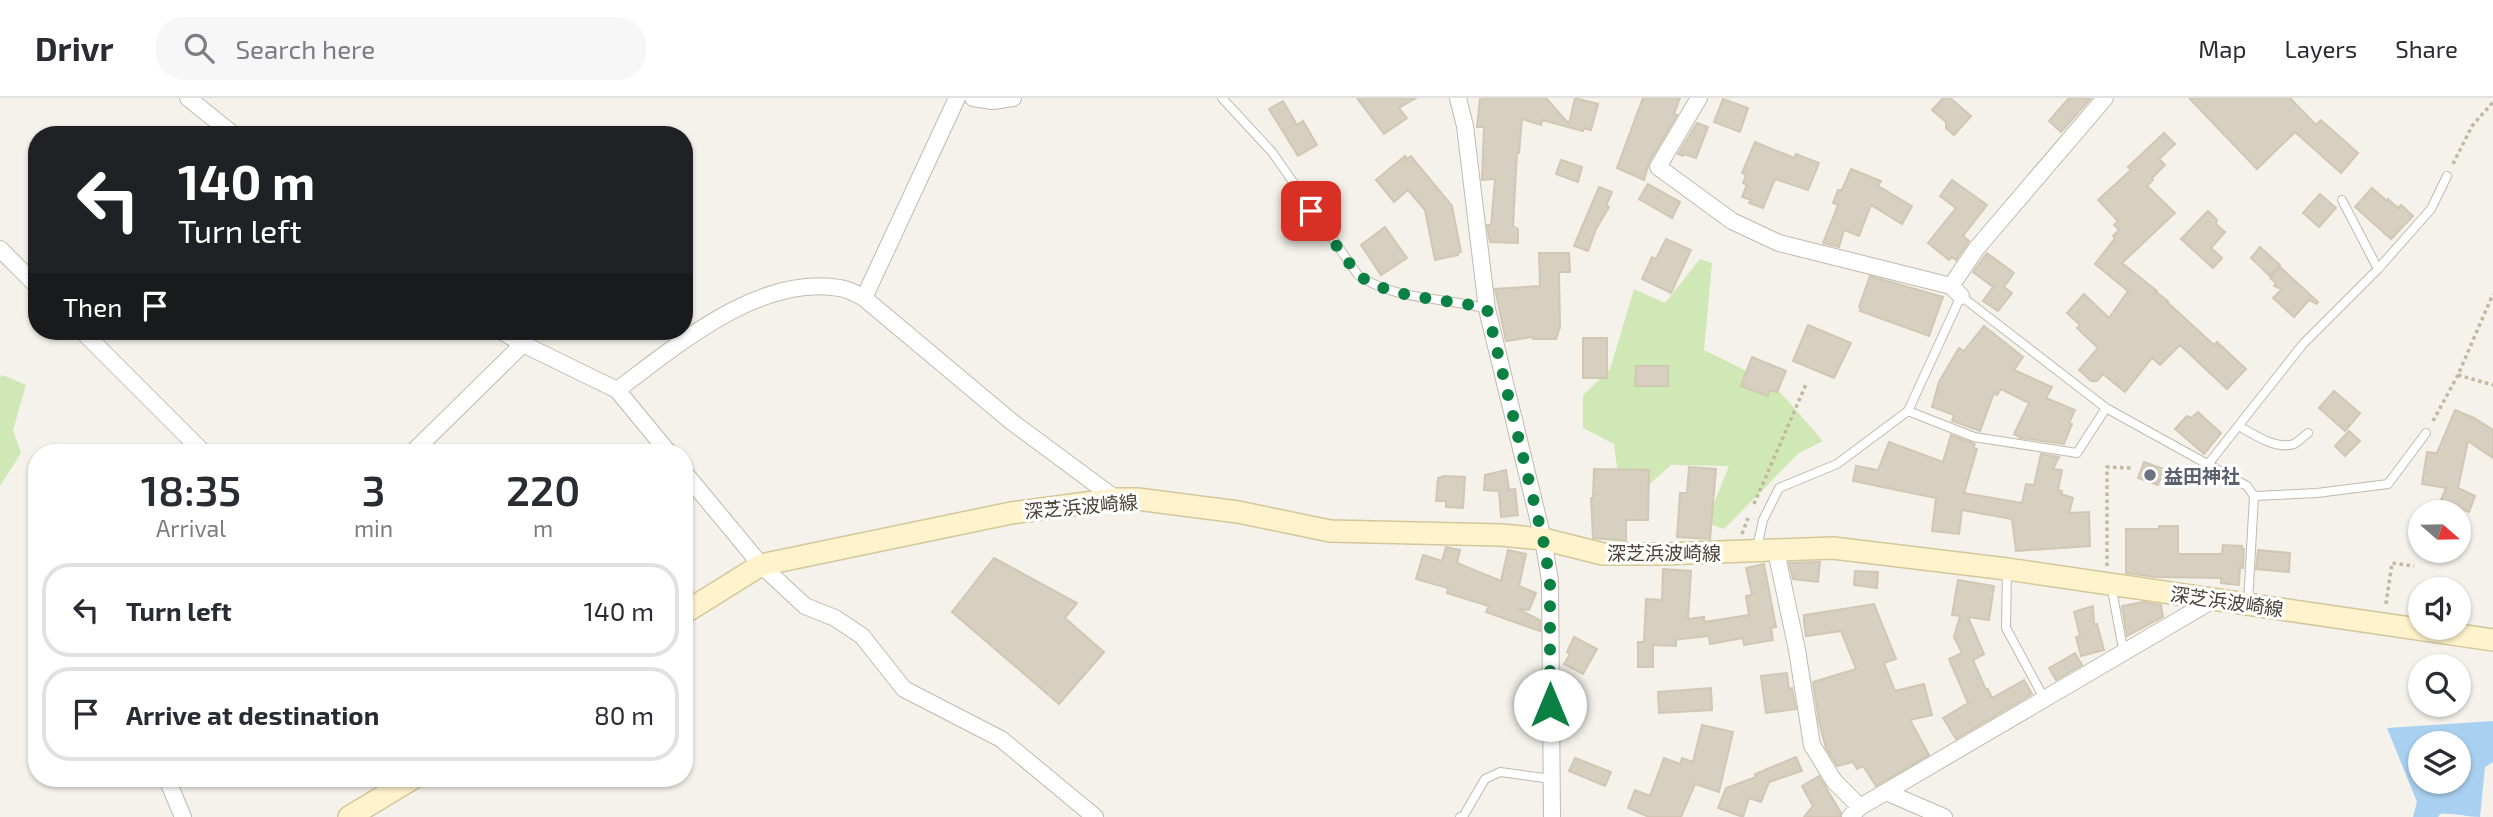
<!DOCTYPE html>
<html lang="en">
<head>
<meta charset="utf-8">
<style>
	:root { --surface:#fff; --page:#f7f7f7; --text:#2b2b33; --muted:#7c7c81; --line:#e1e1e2 }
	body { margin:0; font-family:"Exo 2","Noto Sans JP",sans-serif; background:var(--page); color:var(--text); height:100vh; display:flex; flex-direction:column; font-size:26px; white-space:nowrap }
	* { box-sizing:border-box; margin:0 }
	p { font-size:23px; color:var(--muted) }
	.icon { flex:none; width:38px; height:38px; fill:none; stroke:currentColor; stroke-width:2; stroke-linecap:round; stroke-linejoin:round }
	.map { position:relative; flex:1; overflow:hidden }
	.side { position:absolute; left:28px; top:346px; width:665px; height:343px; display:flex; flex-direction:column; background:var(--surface); border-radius:28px; box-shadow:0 2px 5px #0004 }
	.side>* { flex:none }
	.guide { position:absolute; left:28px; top:28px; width:665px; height:214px; border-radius:28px; box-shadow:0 2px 5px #0004; background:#202124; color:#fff; overflow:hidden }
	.needle { width:46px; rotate:110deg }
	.buttons { position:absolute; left:2408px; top:402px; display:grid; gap:14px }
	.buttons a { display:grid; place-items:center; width:63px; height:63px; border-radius:50%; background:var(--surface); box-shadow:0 2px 5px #0004; font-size:35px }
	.pin { position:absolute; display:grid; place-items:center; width:60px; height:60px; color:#fff; margin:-30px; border-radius:14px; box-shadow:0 4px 10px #0006 }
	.me { position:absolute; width:77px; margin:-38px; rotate:0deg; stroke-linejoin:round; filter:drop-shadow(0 0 5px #0008) }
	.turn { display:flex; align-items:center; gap:24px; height:147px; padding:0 35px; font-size:32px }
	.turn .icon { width:91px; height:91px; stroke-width:2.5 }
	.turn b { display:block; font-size:49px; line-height:60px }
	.then { display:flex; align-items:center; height:66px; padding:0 35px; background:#0003; gap:14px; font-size:26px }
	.eta { display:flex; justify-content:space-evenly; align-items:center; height:119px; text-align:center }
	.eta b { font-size:42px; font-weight:600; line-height:49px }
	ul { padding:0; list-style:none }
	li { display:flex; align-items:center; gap:21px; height:94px; margin:0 14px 10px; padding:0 21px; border:4px solid var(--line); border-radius:28px }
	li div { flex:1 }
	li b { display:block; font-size:26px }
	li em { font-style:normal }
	header { display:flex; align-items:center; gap:42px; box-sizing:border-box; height:98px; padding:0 35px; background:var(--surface); border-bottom:2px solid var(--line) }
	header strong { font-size:33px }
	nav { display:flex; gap:38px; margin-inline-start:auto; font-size:24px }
	.search { width:490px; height:63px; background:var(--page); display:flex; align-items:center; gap:18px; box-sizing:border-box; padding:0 24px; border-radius:28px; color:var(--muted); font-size:26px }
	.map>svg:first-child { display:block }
	.green { fill:#cfe8b5 }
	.water { fill:#a9d0f0; fill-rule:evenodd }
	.building { fill:#d7cfc0; stroke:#d1c7b3; stroke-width:2 }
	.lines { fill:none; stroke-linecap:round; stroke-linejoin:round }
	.lane-casing { stroke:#c1baad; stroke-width:10 }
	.street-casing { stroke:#c1baad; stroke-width:18 }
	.secondary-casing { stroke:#d4c79b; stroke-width:24 }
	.path { stroke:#c2b79f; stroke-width:3.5; stroke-dasharray:3.5 3.5; stroke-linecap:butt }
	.lane { stroke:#fff; stroke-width:8 }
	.street { stroke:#fff; stroke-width:16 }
	.secondary { stroke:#fef3cc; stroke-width:21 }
	.route { stroke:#0b8043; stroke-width:12; stroke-dasharray:0 21.6 }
	.worship-dot { fill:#6b7280; stroke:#fff; stroke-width:2.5 }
	.labels { text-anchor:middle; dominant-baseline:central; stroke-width:6; stroke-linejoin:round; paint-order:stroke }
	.worship-label { font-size:19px; font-weight:bold; fill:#5b616d; stroke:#fff; text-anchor:start }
	.street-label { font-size:19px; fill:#494338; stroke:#fff }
</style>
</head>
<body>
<header>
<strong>Drivr</strong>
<div class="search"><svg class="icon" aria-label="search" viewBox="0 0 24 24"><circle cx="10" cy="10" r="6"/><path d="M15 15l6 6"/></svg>Search here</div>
<nav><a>Map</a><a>Layers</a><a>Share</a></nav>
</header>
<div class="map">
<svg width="2493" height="719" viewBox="0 0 2493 719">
	<rect width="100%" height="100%" fill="#f5f2eb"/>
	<path class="green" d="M1700 161 1712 165 1704 252 1773 286 1823 343 1799 355 1724 431 1706 425 1729 368 1671 367 1642 393 1619 385 1614 346 1583 330V297L1610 271 1634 191 1665 205Z
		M3 277 26 287 13 332 21 355 0 388V279Z"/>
	<path class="water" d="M2493 623V664L2485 669 2480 719C2466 719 2456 715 2440 716L2438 719H2413L2417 704 2387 630ZM2420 646H2459V684H2420Z"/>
	<path class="building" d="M1357 0H1416L1399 10 1407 20 1384 36Z
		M1480 0H1546L1569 26 1575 0 1598 6 1591 32 1584 30 1583 33 1542 22 1541 27 1522 21 1519 55H1517L1513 128 1518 131V145L1490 144 1487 127H1491L1495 81 1482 82 1484 29H1477Z
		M1643 0H1680L1674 16 1677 17 1649 64 1644 82 1617 70Z
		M1943 0H1950L1971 18 1954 37 1946 30V24L1932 12Z
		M2069 0H2091L2061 34 2049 23Z
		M2189 0H2290L2316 27 2321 22 2358 55 2341 75 2295 34 2257 71Z
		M1723 1 1748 10 1740 34 1714 24Z
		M1283 3 1297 27 1303 23 1317 47 1298 58 1269 11Z
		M1697 25 1708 29 1696 60 1684 56 1683 58 1678 56Z
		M2164 35 2175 46 2159 61 2165 67 2152 80 2153 82 2147 88 2175 115 2122 165 2157 193 2156 194 2168 203 2167 204 2214 247 2217 244 2246 271 2227 291 2180 247 2160 267 2152 260 2125 294 2103 276 2097 283H2091L2079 272 2098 250 2077 230 2080 227 2067 215 2084 196 2109 220 2128 193 2095 166 2115 140 2113 138 2119 132 2114 127 2118 123 2098 102 2131 72 2128 69Z
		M1755 44 1794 60 1796 56 1819 65 1808 92 1775 81 1763 110 1749 105 1751 102 1742 99 1747 87 1743 85 1746 77 1742 75Z
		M1405 58 1407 61 1411 58 1452 108 1461 154H1458V157L1435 162 1425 112 1408 92 1394 104 1376 82Z
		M1561 62 1582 69 1578 84 1556 76Z
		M1851 71 1881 83 1878 88 1912 108 1902 126 1871 107 1859 138 1844 132 1839 149 1823 145 1838 107 1833 105 1838 92H1842Z
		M1952 82 1987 107 1963 138 1969 143 1956 162 1952 159 1949 162 1928 145 1956 110 1940 98Z
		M1648 86 1680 104 1672 120 1639 101Z
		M1599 89 1612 94 1606 108 1609 109 1596 131 1588 153 1574 148Z
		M2372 90 2387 103 2388 101 2398 110 2401 107 2413 118 2391 141 2355 109Z
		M2320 96 2336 110 2319 129 2303 115Z
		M2208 113 2217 122 2216 126 2225 134 2211 150 2222 160 2213 170 2181 141Z
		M1385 129 1407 160 1381 177 1361 147Z
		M1666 141 1691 152 1671 195 1642 181 1652 159 1656 161Z
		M2260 149 2280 167 2270 178 2251 160Z
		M1539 155H1569L1570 174H1559L1560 229 1556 241H1533V239L1506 243 1495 191 1540 188Z
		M1987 155 2014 175 2004 189 2012 195 1998 213 1983 203 1993 189 1973 174Z
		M2280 169 2318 204 2317 206 2309 202 2294 219 2273 200 2282 191 2274 188 2276 185 2270 180Z
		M1870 178 1943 199 1929 238 1860 213 1861 210 1859 209Z
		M1808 227 1851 245 1834 280 1793 263Z
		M1984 228 2023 259 2014 272 2052 289 2046 300 2075 312 2069 325 2072 326 2064 346 2021 340 2014 336 2029 305 2001 291 1997 297 1994 295 1980 333 1952 323 1954 317 1932 309 1939 284 1959 250 1964 253Z
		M1583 240H1607V280H1583Z
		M1752 259 1786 273 1777 294 1770 292 1768 298 1741 288Z
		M1636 268H1668V288H1635Z
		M2334 293 2360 315 2345 333 2319 310Z
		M2455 312 2474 320 2493 332V360L2468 343 2458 390 2475 398 2469 414 2441 402 2446 390 2422 386 2427 354 2437 355Z
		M2198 314 2221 335 2204 356 2175 331 2187 318 2191 320Z
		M2349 333 2360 343 2345 358 2335 348Z
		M1951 337 1975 346 1973 350 1977 351 1964 395 2022 405 2026 386 2034 387 2041 356 2059 359 2053 371 2062 372 2058 392 2062 393 2061 396 2073 400 2069 415 2089 414 2090 448 2016 453 2012 421 1962 412 1959 436 1932 433 1936 400 1853 383 1856 368 1878 372 1889 344 1943 364Z
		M2144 364 2164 371 2158 387 2138 380Z
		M1689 369 1716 371 1710 441 1677 439 1680 395H1687Z
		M1594 371 1649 372 1648 422H1626V443L1593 440 1591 400H1593Z
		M1506 372 1509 392 1515 391 1518 417 1501 419 1499 393 1484 392 1485 377Z
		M1444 378 1465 379 1463 410 1446 409V403H1436L1438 380Z
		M2159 428H2178V456H2222L2223 447 2242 448V451H2244L2243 470 2240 469 2239 487 2221 485V480L2156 479 2126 475V431H2159Z
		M1446 449 1460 452 1457 465 1501 483 1508 452 1526 456 1519 488 1536 495 1529 512 1518 511 1540 522V533L1486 514 1489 508 1447 495 1448 490 1416 481 1423 457 1442 463Z
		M2258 452 2290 455 2289 474 2256 471Z
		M994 460 1077 505 1065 520 1104 554 1059 606 952 514Z
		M1820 464 1818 484 1793 481 1789 465Z
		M1764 466 1776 529 1771 530 1773 542 1744 547 1743 540 1710 546 1709 538 1681 541 1676 542V548L1653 547V569H1638V544H1644L1646 501 1662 502 1663 471 1691 473 1688 521 1704 519V524L1749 517 1746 498 1752 497 1746 470Z
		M1855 473 1878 474 1877 490 1854 487Z
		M1958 482 1994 488 1989 522 1968 519 1984 556 1973 562 1986 592 1988 591 1992 600 2024 582 2032 596 1956 641 1943 620 1968 605 1949 561 1962 555 1954 539 1960 518 1952 517Z
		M2143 504 2161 507 2163 519 2127 538 2122 508Z
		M1874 506 1896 561 1884 565 1895 593 1924 586 1932 617 1910 622 1929 657 1876 688 1863 668 1857 671 1853 664 1837 668 1826 650 1819 624 1813 584 1856 571 1841 533 1806 538 1804 524V517Z
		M2093 508 2094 526H2097L2104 552 2081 558 2076 539 2080 538 2074 514Z
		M1574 539 1597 551 1583 576 1564 566 1570 556 1567 554Z
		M2075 555 2082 567 2056 582 2049 570Z
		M1787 575 1789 591 1792 590 1796 611 1766 615 1761 578Z
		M1711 590 1712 612 1659 615 1658 594Z
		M1702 627 1733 634 1719 694 1695 686 1681 719H1649L1628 710 1635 692 1650 698 1664 660 1680 666 1682 660 1693 664Z
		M1796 659 1802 673 1769 684 1761 704 1749 700 1743 719 1718 710 1726 690 1756 679 1755 676Z
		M1575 660 1611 674 1605 688 1569 673Z
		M1819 678 1841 715 1840 719H1804L1813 708 1802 688Z"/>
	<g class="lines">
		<defs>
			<path id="lane" d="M1222 0 1272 54 1358 177C1395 203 1445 199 1487 211
				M2342 102 2378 171
				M1961 198 2106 310 2077 355 1974 339 1908 313Z
				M2106 310 2247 388 2254 398 2248 505
				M2239 328C2253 336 2276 352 2294 346 2298 344 2304 338 2308 335
				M2209 365 2303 246 2378 171 2431 111 2447 78
				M2254 398 2317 395 2388 386 2426 335
				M1757 450 1763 422 1779 390 1837 366 1908 313
				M2007 471 2006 530 2045 602
				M2111 487 2124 556
				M1460 719 1464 717 1485 681 1500 674 1551 681"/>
			<path id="street" d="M188 0 234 37
				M973 0 993 3 1013 0
				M1458 0 1465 28 1487 211 1543 441 1550 483 1552 719
				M1699 0 1658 69 1732 123 1779 145 1951 188 1961 198
				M0 151 37 188
				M1951 188 1976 151 2105 0
				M864 200 957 0
				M82 233 204 355
				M501 233 523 246 617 292 669 355
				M617 292C678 247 759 176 840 190 848 191 857 196 864 200L1012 324 1116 401
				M412 355 523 246
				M684 374 761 467 805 508 835 520 862 538 904 591 1001 641 1095 719
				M1776 453 1797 552 1812 647 1834 683 1860 709
				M167 681 183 719
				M1886 694 1944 719
				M1850 719 1860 709 2213 502"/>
			<path id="secondary" d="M684 515 761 467 1011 415 1116 401H1137L1238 414 1330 433 1501 437 1543 441 1603 456H1661L1833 450 2007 471 2493 542
				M349 719 412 681"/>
		</defs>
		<use href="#lane" class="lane-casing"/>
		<use href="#street" class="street-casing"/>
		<use href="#secondary" class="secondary-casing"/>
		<path class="path" d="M2453 66 2472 28 2493 4
			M2458 277 2493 287
			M2433 323 2458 277 2493 196
			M1754 406 1807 284
			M1742 436 1748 420
			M2107 468V369L2132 370
			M2386 506 2392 465 2414 468"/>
		<use href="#lane" class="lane"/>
		<use href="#street" class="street"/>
		<use href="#secondary" class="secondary"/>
	</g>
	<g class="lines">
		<path class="route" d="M1311 113 1358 177C1395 203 1445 199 1487 211L1543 441 1550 483V607"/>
	</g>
	<circle class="worship-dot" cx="2150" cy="377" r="7"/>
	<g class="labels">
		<g class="worship-label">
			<text x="2164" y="377">益田神社</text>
		</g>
		<g class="street-label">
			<text transform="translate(1081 408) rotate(-5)">深芝浜波崎線</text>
			<text x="1664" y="454">深芝浜波崎線</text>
			<text transform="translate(2227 503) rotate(8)">深芝浜波崎線</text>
		</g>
	</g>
</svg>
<div class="buttons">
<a><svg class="needle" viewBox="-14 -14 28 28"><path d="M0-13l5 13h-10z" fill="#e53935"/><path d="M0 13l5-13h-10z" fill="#7c7c81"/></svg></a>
<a><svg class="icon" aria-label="sound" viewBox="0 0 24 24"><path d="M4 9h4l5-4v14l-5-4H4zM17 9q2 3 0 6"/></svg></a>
<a><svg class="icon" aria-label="search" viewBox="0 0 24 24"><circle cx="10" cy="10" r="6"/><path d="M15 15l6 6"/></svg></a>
<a><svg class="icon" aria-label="layers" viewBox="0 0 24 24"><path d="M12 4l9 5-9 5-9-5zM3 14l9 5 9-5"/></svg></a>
</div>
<div class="pin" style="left:1311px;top:113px;background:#d93025"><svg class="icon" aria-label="arrive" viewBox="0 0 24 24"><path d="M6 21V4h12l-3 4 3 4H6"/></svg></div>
<svg class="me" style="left:1550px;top:607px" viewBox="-20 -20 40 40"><circle r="19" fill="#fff"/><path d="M0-13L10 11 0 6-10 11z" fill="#0b8043"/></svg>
<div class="guide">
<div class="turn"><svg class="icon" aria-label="left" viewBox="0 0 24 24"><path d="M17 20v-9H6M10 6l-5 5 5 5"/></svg><div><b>140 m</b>Turn left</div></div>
<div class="then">Then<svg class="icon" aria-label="arrive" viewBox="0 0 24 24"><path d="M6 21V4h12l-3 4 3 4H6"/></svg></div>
</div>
<section class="side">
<div class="eta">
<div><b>18:35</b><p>Arrival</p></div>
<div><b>3</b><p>min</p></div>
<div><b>220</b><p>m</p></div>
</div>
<ul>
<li><svg class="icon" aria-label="left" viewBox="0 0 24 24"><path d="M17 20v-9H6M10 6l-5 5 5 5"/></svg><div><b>Turn left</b></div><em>140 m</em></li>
<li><svg class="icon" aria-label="arrive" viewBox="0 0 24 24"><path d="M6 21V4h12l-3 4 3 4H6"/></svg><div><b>Arrive at destination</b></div><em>80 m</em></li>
</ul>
</section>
</div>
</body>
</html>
